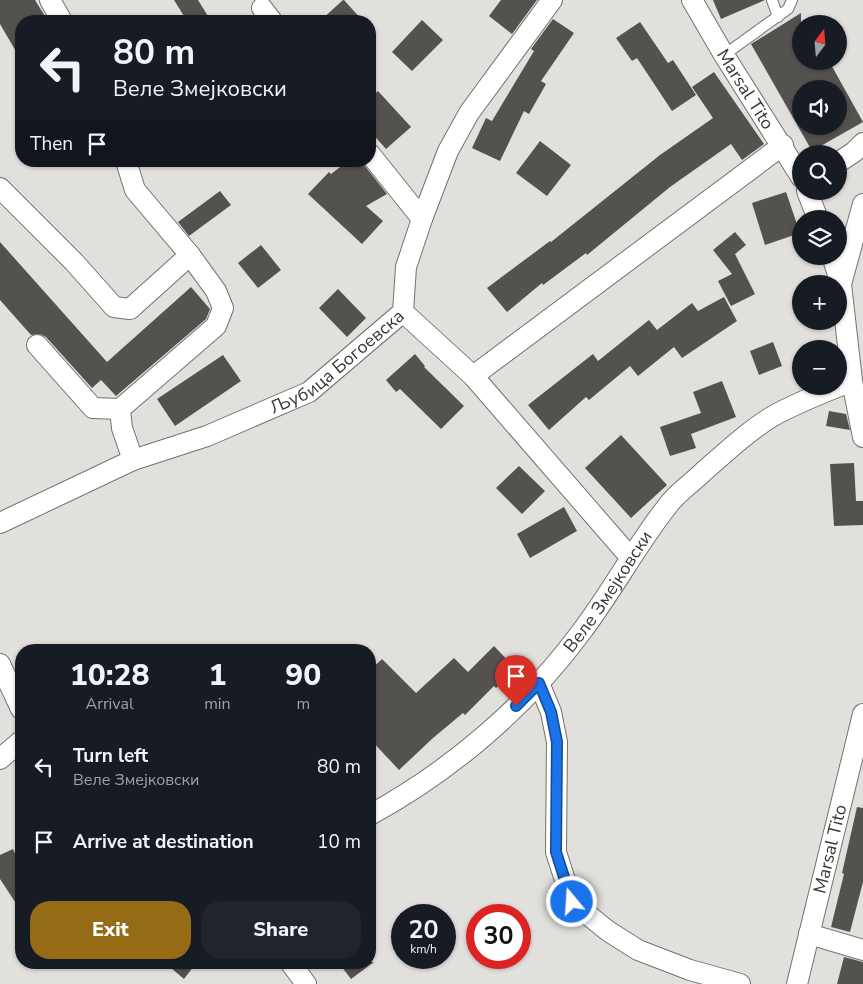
<!DOCTYPE html>
<html lang="en">
<head>
<meta charset="utf-8">
<style>
	:root { --surface:#171b24; --page:#20242c; --text:#f1f3f6; --muted:#9ea1a6; --accent:#956b16 }
	body { margin:0; font-family:"Nunito Sans",sans-serif; background:var(--page); color:var(--text); height:100vh; display:flex; flex-direction:column; font-size:19px; white-space:nowrap }
	* { box-sizing:border-box; margin:0 }
	p { font-size:16px; color:var(--muted) }
	.icon { flex:none; width:28px; height:28px; fill:none; stroke:currentColor; stroke-width:2; stroke-linecap:round; stroke-linejoin:round }
	.map { position:relative; flex:1; overflow:hidden }
	.drawer { position:absolute; left:15px; top:644px; width:361px; height:325px; display:flex; flex-direction:column; background:var(--surface); border-radius:20px; box-shadow:0 1px 4px #0004 }
	.drawer>* { flex:none }
	.hud { position:absolute; left:15px; top:15px; width:361px; height:152px; border-radius:20px; box-shadow:0 1px 4px #0004; background:#171b24; color:var(--text); overflow:hidden }
	.needle { width:32px; rotate:16deg }
	.fabs { position:absolute; left:792px; top:15px; display:grid; gap:10px }
	.fabs a { display:grid; place-items:center; width:55px; height:55px; border-radius:50%; background:var(--surface); box-shadow:0 1px 4px #0004; font-size:25px }
	.speed { position:absolute; left:391px; top:904px; display:flex; gap:10px; font-size:25px; font-weight:700; text-align:center }
	.speed>* { display:grid; place-content:center; width:65px; height:65px; border-radius:50%; background:var(--surface); box-shadow:0 1px 4px #0004; line-height:1 }
	.speed small { font-size:12px; font-weight:400 }
	.speed .limit { border:8px solid #d22; background:#fff; color:#111 }
	.pin { position:absolute; display:grid; place-items:center; width:42px; height:42px; color:#fff; margin:-51px -21px; border-radius:50% 50% 50% 0; rotate:-45deg; box-shadow:0 0 5px #0007 }
	.pin .icon { rotate:45deg }
	.me { position:absolute; width:55px; margin:-28px; rotate:342deg; stroke-linejoin:round; filter:drop-shadow(0 0 4px #0008) }
	.turn { display:flex; align-items:center; gap:18px; height:105px; padding:0 15px; font-size:22px }
	.turn .icon { width:65px; height:65px; stroke-width:2.5 }
	.turn b { display:block; font-size:35px; line-height:42px }
	.then { display:flex; align-items:center; height:48px; padding:0 15px; background:#0003; gap:10px; font-size:19px }
	.eta { display:flex; justify-content:space-evenly; align-items:center; height:85px; text-align:center }
	.eta b { font-size:30px; font-weight:800; line-height:35px }
	.primary-button { display:flex; gap:10px; margin-top:auto; padding:10px 15px }
	.primary-button a { flex:1; height:58px; border-radius:20px; background:var(--accent); color:#fff; font-size:20px; font-weight:800; line-height:58px; text-align:center }
	.primary-button a+a { background:var(--page); color:var(--text) }
	ul { padding:0; list-style:none }
	li { display:flex; align-items:center; gap:15px; height:75px; padding:0 15px }
	li div { flex:1 }
	li b { display:block; font-size:19px }
	li em { font-style:normal }
	.map>svg:first-child { display:block }
	.building { fill:#54524f; fill-rule:evenodd }
	.lines { fill:none; stroke-linecap:round; stroke-linejoin:round }
	.service-casing { stroke:#74726f; stroke-width:12 }
	.minor-casing { stroke:#74726f; stroke-width:22 }
	.service { stroke:#fff; stroke-width:10 }
	.minor { stroke:#fff; stroke-width:20 }
	.route-casing { stroke:#114b97; stroke-width:12 }
	.route { stroke:#1a73e8; stroke-width:9 }
	.labels { text-anchor:middle; dominant-baseline:central; stroke-width:5; stroke-linejoin:round; paint-order:stroke }
	.street-label { font-size:18px; fill:#393837; stroke:#fff }
</style>
</head>
<body>
<div class="map">
<svg width="863" height="984" viewBox="0 0 863 984">
	<rect width="100%" height="100%" fill="#e2e0dc"/>
	<path class="building" d="M0 0H35L48 21H21V60L0 24Z
		M174 0H198L211 21H187Z
		M344 0 363 21H320L343 0Z
		M501 0H537L512 34 489 16Z
		M713 0H765L721 19Z
		M801 13V61H829L863 122 812 151 751 44ZM801 89H839V126H801Z
		M553 19 574 33 541 81 546 84 529 114 524 111 500 161 472 148 486 118 492 121 534 51 531 49Z
		M422 20 443 40 412 71 392 52Z
		M640 22 668 63 673 60 696 95 672 111 637 58 632 61 616 38Z
		M714 72 764 144 742 160 731 144 670 187 587 255 586 253 543 285 542 283 507 312 487 288 550 241 551 242 660 155 713 118 692 87Z
		M378 91 411 127 386 149 370 131V98Z
		M540 141 571 165 547 196 516 173Z
		M348 161H361L387 194 366 206 383 221 362 244 308 194 329 172 331 174Z
		M220 191 231 205 189 236 178 222Z
		M786 192 800 233 765 245 752 203Z
		M735 232 746 245 735 254 755 294 731 306 718 281 732 274 713 250Z
		M0 242 107 362 191 287 210 309 206 319 116 396 101 380 92 388 46 337 40 334 31 335 0 300Z
		M261 245 281 270 258 288 238 263Z
		M338 289 366 318 347 337 319 308Z
		M724 297 737 321 682 358 674 347 638 376 630 366 589 400 586 397 549 430 528 405 593 354 598 361 649 320 657 330 692 303 698 311Z
		M773 342 782 366 759 375 750 351Z
		M415 354 425 366 424 367 464 406 441 429 400 389 396 392 386 380Z
		M223 355 241 381 175 426 157 399Z
		M722 381 736 417 691 434 696 448 670 456 660 427 701 413 693 392Z
		M829 411 846 414 850 430 826 426Z
		M621 435 667 485 631 518 585 468Z
		M854 463 856 501H863V525L834 526 830 464Z
		M519 466 545 491 522 514 496 488Z
		M564 507 577 531 530 558 517 534Z
		M494 646 516 669 496 688 494 686 465 715 463 713 433 738 399 770 370 739V670L382 659 416 693 454 658 468 672Z
		M857 807 863 808V882L850 932 831 927 844 874 842 873Z
		M13 849 21 867V911L0 879V855Z
		M844 957 863 962V984H837Z
		M164 962H197L184 979Z
		M338 962H374L351 979Z"/>
	<g class="lines">
		<defs>
			<path id="service" d="M772 0 778 17
				M724 55 788 9 792 0"/>
			<g id="minor">
				<path d="M50 0 62 21"/>
				<path id="s1" d="M692 0 724 55 801 177"/>
				<path d="M262 8 272 21"/>
				<path d="M370 154 422 219"/>
				<path d="M126 161 135 190 190 255 216 291 223 308 216 326 120 409 122 428 133 460"/>
				<path d="M839 162 854 152 863 143"/>
				<path d="M0 188 74 262 114 307 130 309 190 255"/>
				<path d="M807 191 818 219"/>
				<path d="M832 256 841 284 852 381 863 437"/>
				<path d="M841 284 863 204"/>
				<path d="M403 312 473 376 783 145"/>
				<path d="M37 345 93 408 120 409"/>
				<path d="M473 376 630 557"/>
				<path id="s2" d="M0 523 133 460 207 436 309 392 403 312 406 267 422 219 448 151 469 113 552 0"/>
				<path d="M0 664 21 709"/>
				<path d="M539 683 551 712 557 742 556 852 572 902 608 931 638 950 690 970 740 984"/>
				<path d="M0 759 21 741"/>
				<path id="s3" d="M370 815C452 770 526 707 582 631 613 590 637 544 669 504 678 492 692 483 702 473 725 453 747 432 773 416 798 402 825 392 852 381"/>
				<path d="M809 934 863 950"/>
				<path d="M290 962 306 984"/>
				<path id="s4" d="M797 984 863 714"/>
			</g>
		</defs>
		<use href="#service" class="service-casing"/>
		<use href="#minor" class="minor-casing"/>
		<use href="#service" class="service"/>
		<use href="#minor" class="minor"/>
	</g>
	<g class="lines">
		<defs>
			<path id="route" d="M516 706 539 683 551 712 557 742 556 852 572 902"/>
		</defs>
		<use href="#route" class="route-casing"/>
		<use href="#route" class="route"/>
	</g>
	<g class="labels">
		<g class="street-label">
			<text stroke="none"><textPath href="#s1" startOffset="104">Marsal Tito</textPath></text>
			<text stroke="none"><textPath href="#s2" startOffset="376">Љубица Богоевска</textPath></text>
			<text stroke="none"><textPath href="#s3" startOffset="330">Веле Змејковски</textPath></text>
			<text stroke="none"><textPath href="#s4" startOffset="139">Marsal Tito</textPath></text>
		</g>
	</g>
</svg>
<div class="fabs">
<a><svg class="needle" viewBox="-14 -14 28 28"><path d="M0-13l5 13h-10z" fill="#e53935"/><path d="M0 13l5-13h-10z" fill="#9ea1a6"/></svg></a>
<a><svg class="icon" aria-label="sound" viewBox="0 0 24 24"><path d="M4 9h4l5-4v14l-5-4H4zM17 9q2 3 0 6"/></svg></a>
<a><svg class="icon" aria-label="search" viewBox="0 0 24 24"><circle cx="10" cy="10" r="6"/><path d="M15 15l6 6"/></svg></a>
<a><svg class="icon" aria-label="layers" viewBox="0 0 24 24"><path d="M12 4l9 5-9 5-9-5zM3 14l9 5 9-5"/></svg></a>
<a>+</a>
<a>−</a>
</div>
<div class="speed"><div>20<small>km/h</small></div><div class="limit">30</div></div>
<div class="pin" style="left:516px;top:706px;background:#d93025"><svg class="icon" aria-label="arrive" viewBox="0 0 24 24"><path d="M6 21V4h12l-3 4 3 4H6"/></svg></div>
<svg class="me" style="left:572px;top:902px" viewBox="-20 -20 40 40"><circle r="17" fill="#1a73e8" stroke="#fff" stroke-width="3"/><path d="M0-11L8 9 0 5-8 9z" fill="#fff"/></svg>
<div class="hud">
<div class="turn"><svg class="icon" aria-label="left" viewBox="0 0 24 24"><path d="M17 20v-9H6M10 6l-5 5 5 5"/></svg><div><b>80 m</b>Веле Змејковски</div></div>
<div class="then">Then<svg class="icon" aria-label="arrive" viewBox="0 0 24 24"><path d="M6 21V4h12l-3 4 3 4H6"/></svg></div>
</div>
<section class="drawer">
<div class="eta">
<div><b>10:28</b><p>Arrival</p></div>
<div><b>1</b><p>min</p></div>
<div><b>90</b><p>m</p></div>
</div>
<ul>
<li><svg class="icon" aria-label="left" viewBox="0 0 24 24"><path d="M17 20v-9H6M10 6l-5 5 5 5"/></svg><div><b>Turn left</b><p>Веле Змејковски</p></div><em>80 m</em></li>
<li><svg class="icon" aria-label="arrive" viewBox="0 0 24 24"><path d="M6 21V4h12l-3 4 3 4H6"/></svg><div><b>Arrive at destination</b></div><em>10 m</em></li>
</ul>
<div class="primary-button"><a>Exit</a><a>Share</a></div>
</section>
</div>
</body>
</html>
